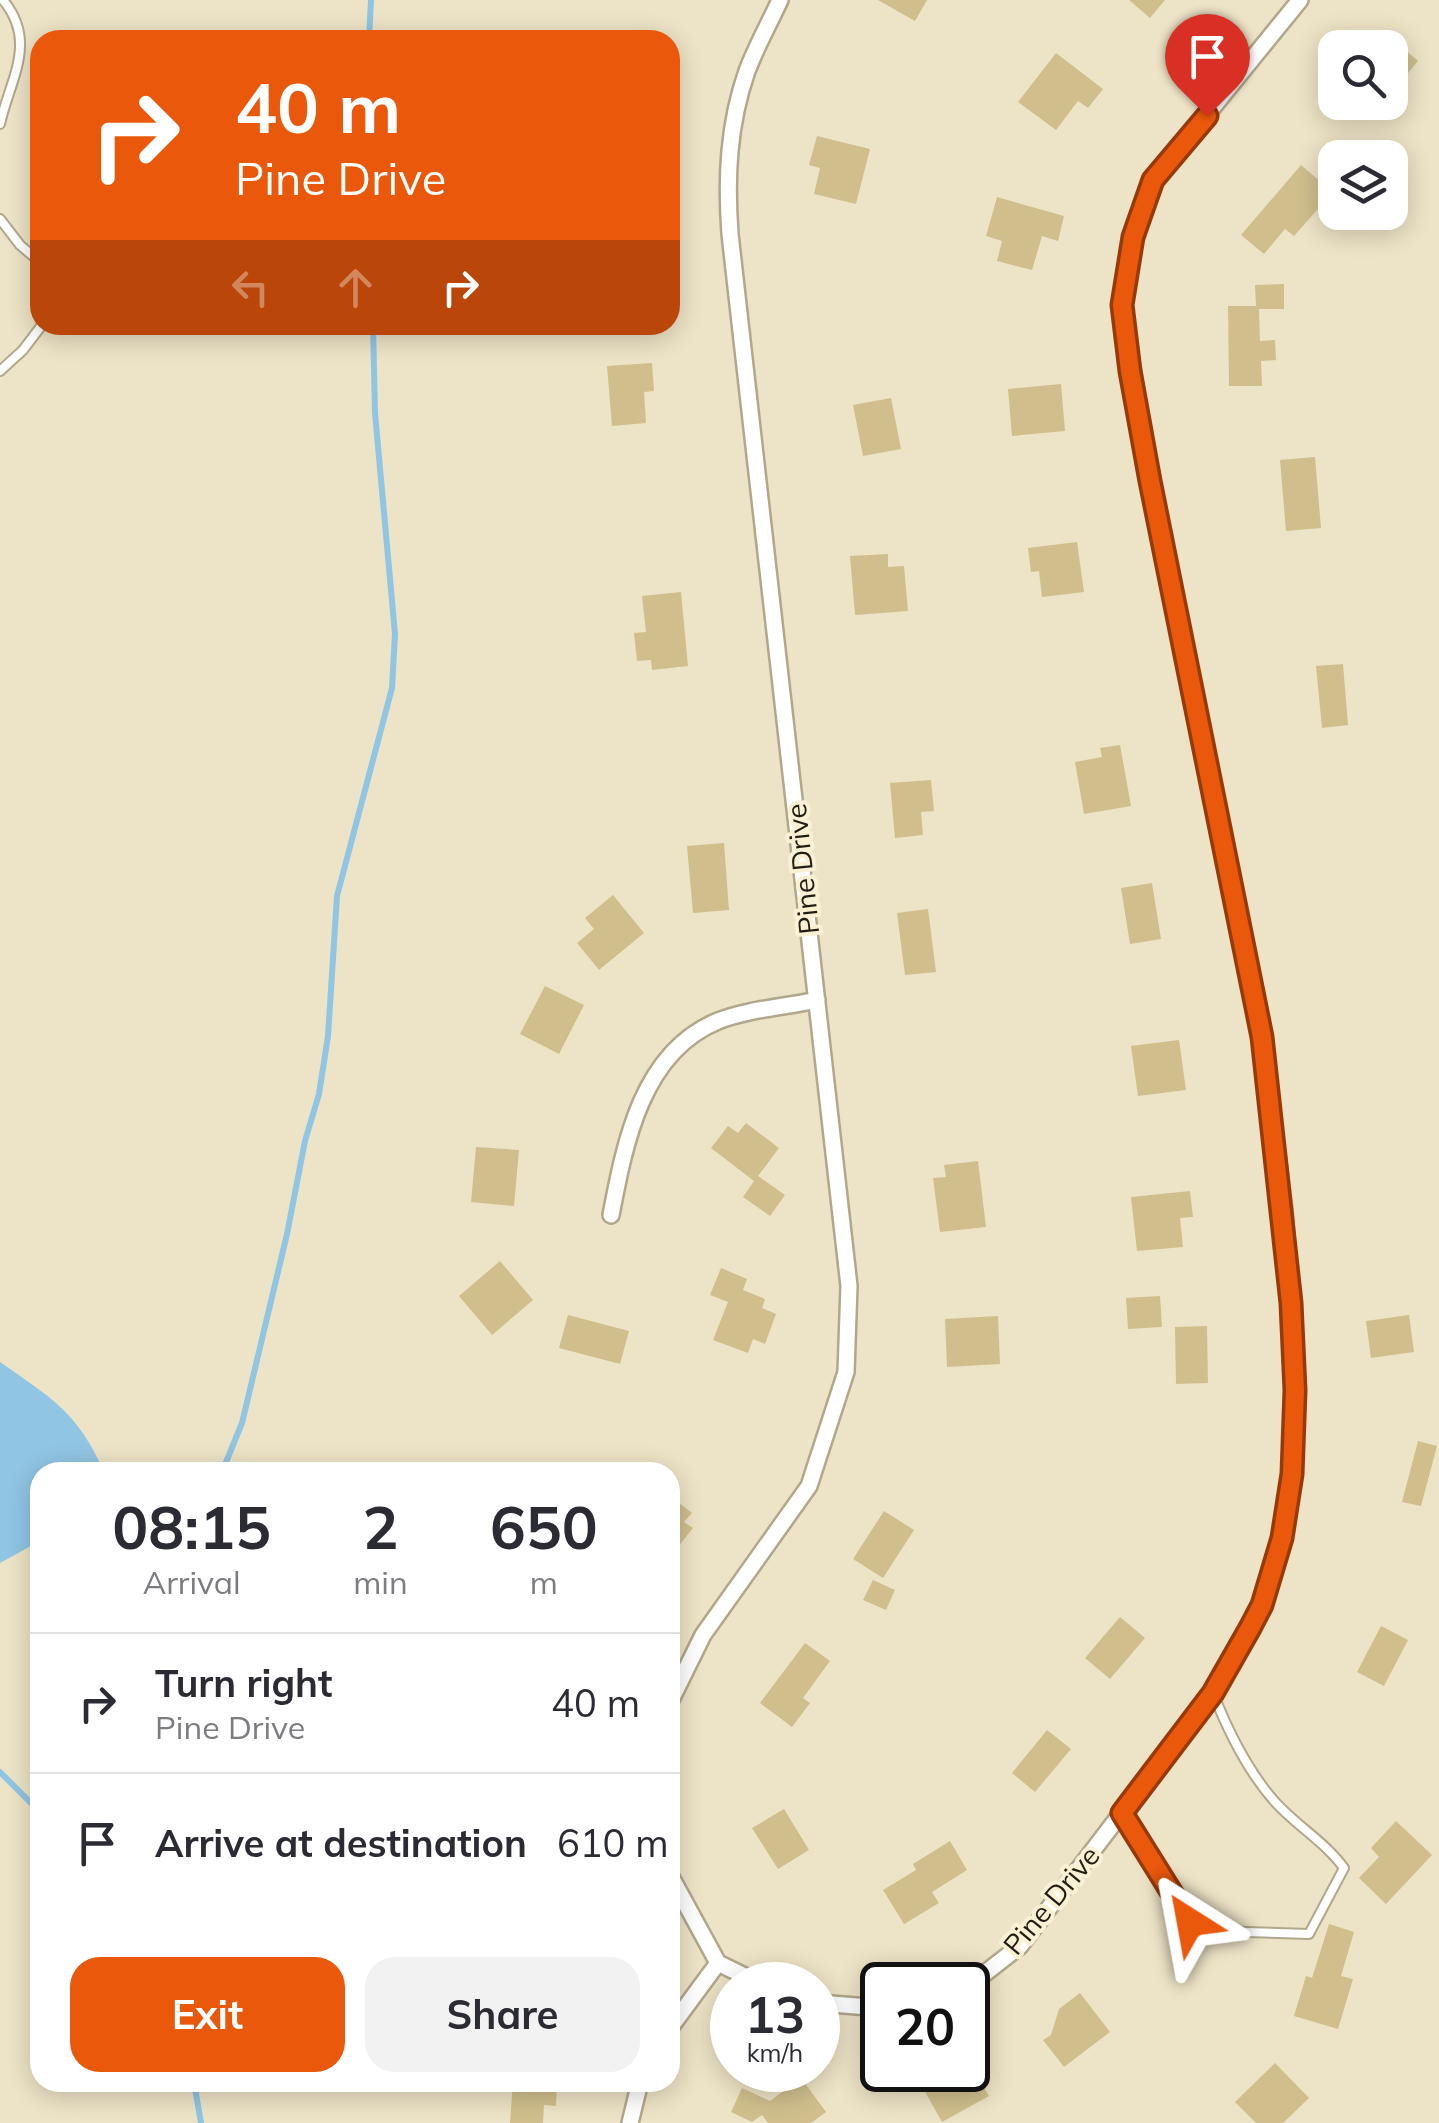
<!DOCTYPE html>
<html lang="en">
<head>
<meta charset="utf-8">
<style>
	:root { --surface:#fff; --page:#f2f2f3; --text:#2b2b33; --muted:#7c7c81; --line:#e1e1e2; --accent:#ea580c }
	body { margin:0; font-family:Mulish,sans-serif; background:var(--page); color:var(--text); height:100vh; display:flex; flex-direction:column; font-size:38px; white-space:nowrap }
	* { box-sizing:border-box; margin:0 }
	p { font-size:32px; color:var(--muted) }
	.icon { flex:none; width:55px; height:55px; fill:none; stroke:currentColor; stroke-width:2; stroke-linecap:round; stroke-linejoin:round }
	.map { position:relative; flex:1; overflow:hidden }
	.panel { position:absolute; left:30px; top:1462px; width:650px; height:630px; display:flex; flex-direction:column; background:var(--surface); border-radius:30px; box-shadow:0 5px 25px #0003 }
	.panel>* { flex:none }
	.guide { position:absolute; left:30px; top:30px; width:650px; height:305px; border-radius:30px; box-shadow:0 5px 25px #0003; background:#ea580c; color:#fff; overflow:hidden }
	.fabs { position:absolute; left:1318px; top:30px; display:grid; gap:20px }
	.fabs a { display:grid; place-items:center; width:90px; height:90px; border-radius:20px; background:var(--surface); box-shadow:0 5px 25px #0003; font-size:50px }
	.speed { position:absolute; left:710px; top:1962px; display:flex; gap:20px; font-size:50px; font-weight:700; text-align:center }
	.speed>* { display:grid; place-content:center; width:130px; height:130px; border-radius:50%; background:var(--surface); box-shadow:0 5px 25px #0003; line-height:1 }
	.speed small { font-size:25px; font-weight:400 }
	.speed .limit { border:5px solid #111; border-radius:15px; background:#fff; color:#111 }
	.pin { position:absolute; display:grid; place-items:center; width:85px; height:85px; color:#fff; margin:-102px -42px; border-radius:50% 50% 50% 0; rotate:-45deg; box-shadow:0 0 10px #0007 }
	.pin .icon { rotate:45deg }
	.me { position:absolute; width:110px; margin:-55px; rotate:326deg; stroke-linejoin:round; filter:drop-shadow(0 0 8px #0008) }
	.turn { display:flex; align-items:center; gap:35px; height:210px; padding:0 40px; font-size:45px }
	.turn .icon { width:130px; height:130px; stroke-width:2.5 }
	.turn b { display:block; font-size:70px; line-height:85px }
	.lanes { display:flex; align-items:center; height:95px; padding:0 40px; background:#0003; justify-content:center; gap:50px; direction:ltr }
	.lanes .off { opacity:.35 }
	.eta { display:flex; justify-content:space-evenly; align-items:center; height:170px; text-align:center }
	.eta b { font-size:60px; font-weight:700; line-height:70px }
	.cta { display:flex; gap:20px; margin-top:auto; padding:20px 40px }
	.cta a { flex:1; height:115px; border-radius:30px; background:var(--accent); color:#fff; font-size:40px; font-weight:700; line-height:115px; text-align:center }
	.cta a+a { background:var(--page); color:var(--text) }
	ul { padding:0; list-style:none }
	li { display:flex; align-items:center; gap:30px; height:140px; padding:0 40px; border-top:2px solid var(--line) }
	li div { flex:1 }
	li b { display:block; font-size:38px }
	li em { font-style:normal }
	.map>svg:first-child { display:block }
	.water { fill:#90c5e3 }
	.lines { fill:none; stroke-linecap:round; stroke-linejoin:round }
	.stream { stroke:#90c5e3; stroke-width:6 }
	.building { fill:#d0bf8d }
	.service-casing { stroke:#b1a88c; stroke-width:12 }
	.minor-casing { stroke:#b1a88c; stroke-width:20 }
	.service { stroke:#fff; stroke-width:8 }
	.minor { stroke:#fff; stroke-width:15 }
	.route-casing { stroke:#983908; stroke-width:25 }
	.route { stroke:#ea580c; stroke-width:18 }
	.labels { text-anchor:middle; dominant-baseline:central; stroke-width:8; stroke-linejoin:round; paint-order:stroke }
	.street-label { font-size:28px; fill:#201d12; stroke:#faf0d3 }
</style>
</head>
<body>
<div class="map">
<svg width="1439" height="2123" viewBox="0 0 1439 2123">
	<rect width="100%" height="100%" fill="#ede3c6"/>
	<path class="water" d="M0 1362C51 1398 78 1412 104 1472H40V1541L0 1563Z"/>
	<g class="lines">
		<path class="stream" d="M369 40 371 0
			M222 1472 242 1423 287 1234 305 1141 319 1094 328 1036 337 896 392 688 395 634 375 413 373 325
			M0 1772 40 1812
			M194 2082 201 2123"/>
	</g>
	<path class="building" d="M878 0H927L915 21Z
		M1129 0H1165L1150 18Z
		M1390 37 1418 61 1390 95Z
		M1056 53 1103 89 1088 108 1078 101 1056 130 1018 102Z
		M817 136 870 149 856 204 814 194 820 168 809 165Z
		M1301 165 1335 194V198L1322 213 1318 209 1294 236 1285 229 1264 254 1241 235Z
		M997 197 1064 216 1058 241 1042 236 1032 270 997 261 1002 241 986 236Z
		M1284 284V309H1259L1260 341 1275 340 1276 360 1261 361 1262 386H1229L1228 306H1256L1255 285Z
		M652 363 654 391 644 392 646 423 612 426 607 366Z
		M1061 384 1065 431 1012 436 1008 389Z
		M891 398 901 449 863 456 853 405Z
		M1315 457 1321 528 1286 531 1280 460Z
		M1077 542 1084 592 1042 597 1039 571 1031 572 1028 548Z
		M888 554V567L904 566 908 611 855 615 850 556Z
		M681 592 688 666 652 670 651 660 637 661 634 633 646 632 642 596Z
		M1343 664 1348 725 1322 728 1316 666Z
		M1120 745 1131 806 1084 814 1075 762 1102 757 1100 748Z
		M931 780 934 811 921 812 923 835 895 838 890 783Z
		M724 843 729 910 693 913 687 846Z
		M1152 883 1161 939 1130 944 1121 888Z
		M613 895 644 933 599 970 577 943 594 929 585 918Z
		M928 909 936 972 905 975 897 913Z
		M545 986 584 1005 559 1054 520 1034Z
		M1179 1040 1186 1090 1138 1096 1131 1046Z
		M746 1123 779 1148 758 1176 785 1195 770 1216 743 1197 754 1181 711 1148 728 1126 738 1133Z
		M476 1147 519 1150 514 1206 471 1202Z
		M978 1161 986 1227 940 1232 933 1178 946 1177 944 1165Z
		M1190 1191 1193 1217 1180 1218 1183 1247 1137 1251 1131 1197Z
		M500 1261 533 1300 492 1335 459 1296Z
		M721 1268 747 1279 743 1290 765 1299 762 1308 776 1314 765 1344 753 1339 748 1353 713 1340 728 1302 710 1295Z
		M1160 1296 1162 1327 1128 1329 1126 1298Z
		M568 1315 629 1331 620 1364 559 1348Z
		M1409 1315 1414 1352 1371 1358 1366 1321Z
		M998 1316 1000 1364 947 1367 945 1319Z
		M1207 1326 1208 1383 1176 1384 1175 1327Z
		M1418 1441 1437 1446 1421 1506 1402 1502Z
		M670 1496 692 1513 684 1522 693 1528 670 1557Z
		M884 1511 914 1530 883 1578 853 1559Z
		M873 1580 895 1590 886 1610 863 1600Z
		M1120 1617 1145 1638 1110 1679 1085 1658Z
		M1381 1626 1408 1640 1384 1686 1357 1672Z
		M805 1643 830 1661 803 1698 810 1703 792 1727 760 1703Z
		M1047 1730 1071 1749 1035 1792 1012 1773Z
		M784 1809 809 1850 778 1869 752 1828Z
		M1396 1821 1432 1855 1386 1904 1359 1878 1379 1857 1371 1848Z
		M950 1841 967 1870 932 1892 939 1903 904 1924 883 1890 916 1870 913 1864Z
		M1329 1924 1354 1932 1341 1976 1353 1979 1338 2029 1294 2016 1306 1976 1312 1978Z
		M1080 1993 1110 2032 1064 2067 1043 2040 1051 2035 1059 2009Z
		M1275 2063 1309 2098 1283 2123H1256L1235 2102Z
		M959 2070H974L989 2096 942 2122 924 2090Z
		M801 2078 826 2112 811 2123H768L762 2115 752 2122 731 2112 742 2088 770 2101Z
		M513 2082H557L556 2106 544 2105 543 2123H510Z"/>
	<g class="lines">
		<defs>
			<path id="service" d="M0 124C10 79 38 42 3 0
				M0 219 20 245 40 262
				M0 371 23 350 42 325
				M1122 1813 1190 1922 1212 1931 1309 1934 1344 1868C1325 1842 1297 1826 1276 1803 1248 1772 1228 1731 1213 1693"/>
			<path id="minor" d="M611 1215C625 1142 642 1052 718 1021 748 1009 786 1007 817 1000
				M670 1702 703 1635 809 1486 846 1372 849 1286 730 234C726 179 728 125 747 71 756 47 769 24 780 0
				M670 1875 718 1963 763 1985
				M962 1985 984 1974 1020 1946 1213 1693 1238 1651 1262 1605 1282 1538 1292 1473 1295 1390 1291 1303 1284 1211 1262 1037 1150 481 1122 305 1133 237 1153 181 1300 0
				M818 2003 882 2008
				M670 2028 718 1963
				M630 2123 640 2082"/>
		</defs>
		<use href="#service" class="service-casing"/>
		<use href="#minor" class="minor-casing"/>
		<use href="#service" class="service"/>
		<use href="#minor" class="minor"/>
	</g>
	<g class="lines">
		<defs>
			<path id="route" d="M1190 1922 1122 1813 1213 1693 1250 1628 1262 1605 1282 1538 1292 1474 1295 1390 1291 1303 1262 1037 1150 481 1130 371 1122 305 1133 237 1153 180 1207 116"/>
		</defs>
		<use href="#route" class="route-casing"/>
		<use href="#route" class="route"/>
	</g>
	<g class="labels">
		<g class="street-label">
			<text transform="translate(802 869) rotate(-96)">Pine Drive</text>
			<text transform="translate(1051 1900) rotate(-50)">Pine Drive</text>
		</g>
	</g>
</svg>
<div class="fabs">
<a><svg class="icon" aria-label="search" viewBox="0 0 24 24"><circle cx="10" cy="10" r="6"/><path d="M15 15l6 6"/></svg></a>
<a><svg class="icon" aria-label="layers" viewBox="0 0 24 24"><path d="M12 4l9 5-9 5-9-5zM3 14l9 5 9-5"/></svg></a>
</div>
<div class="speed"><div>13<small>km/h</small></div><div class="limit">20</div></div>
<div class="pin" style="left:1207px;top:116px;background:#d93025"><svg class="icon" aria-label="arrive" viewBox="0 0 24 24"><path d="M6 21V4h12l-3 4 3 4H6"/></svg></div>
<svg class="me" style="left:1190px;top:1922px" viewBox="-20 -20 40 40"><path d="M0-17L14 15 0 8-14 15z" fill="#ea580c" stroke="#fff" stroke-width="4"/></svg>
<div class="guide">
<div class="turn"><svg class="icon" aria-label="right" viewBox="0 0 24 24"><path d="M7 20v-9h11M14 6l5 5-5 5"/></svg><div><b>40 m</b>Pine Drive</div></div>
<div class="lanes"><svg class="icon off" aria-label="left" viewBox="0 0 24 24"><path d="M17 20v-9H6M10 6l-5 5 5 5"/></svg><svg class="icon off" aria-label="ahead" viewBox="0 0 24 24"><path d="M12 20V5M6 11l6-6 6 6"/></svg><svg class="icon" aria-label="right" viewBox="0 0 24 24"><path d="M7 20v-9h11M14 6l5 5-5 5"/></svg></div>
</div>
<section class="panel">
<div class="eta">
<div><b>08:15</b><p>Arrival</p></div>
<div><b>2</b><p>min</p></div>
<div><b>650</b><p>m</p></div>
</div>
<ul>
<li><svg class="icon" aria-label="right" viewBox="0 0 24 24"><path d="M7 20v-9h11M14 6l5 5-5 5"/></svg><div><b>Turn right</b><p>Pine Drive</p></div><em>40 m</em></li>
<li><svg class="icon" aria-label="arrive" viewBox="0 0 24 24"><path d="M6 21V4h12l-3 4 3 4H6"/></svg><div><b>Arrive at destination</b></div><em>610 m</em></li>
</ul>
<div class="cta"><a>Exit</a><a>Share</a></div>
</section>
</div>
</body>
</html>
